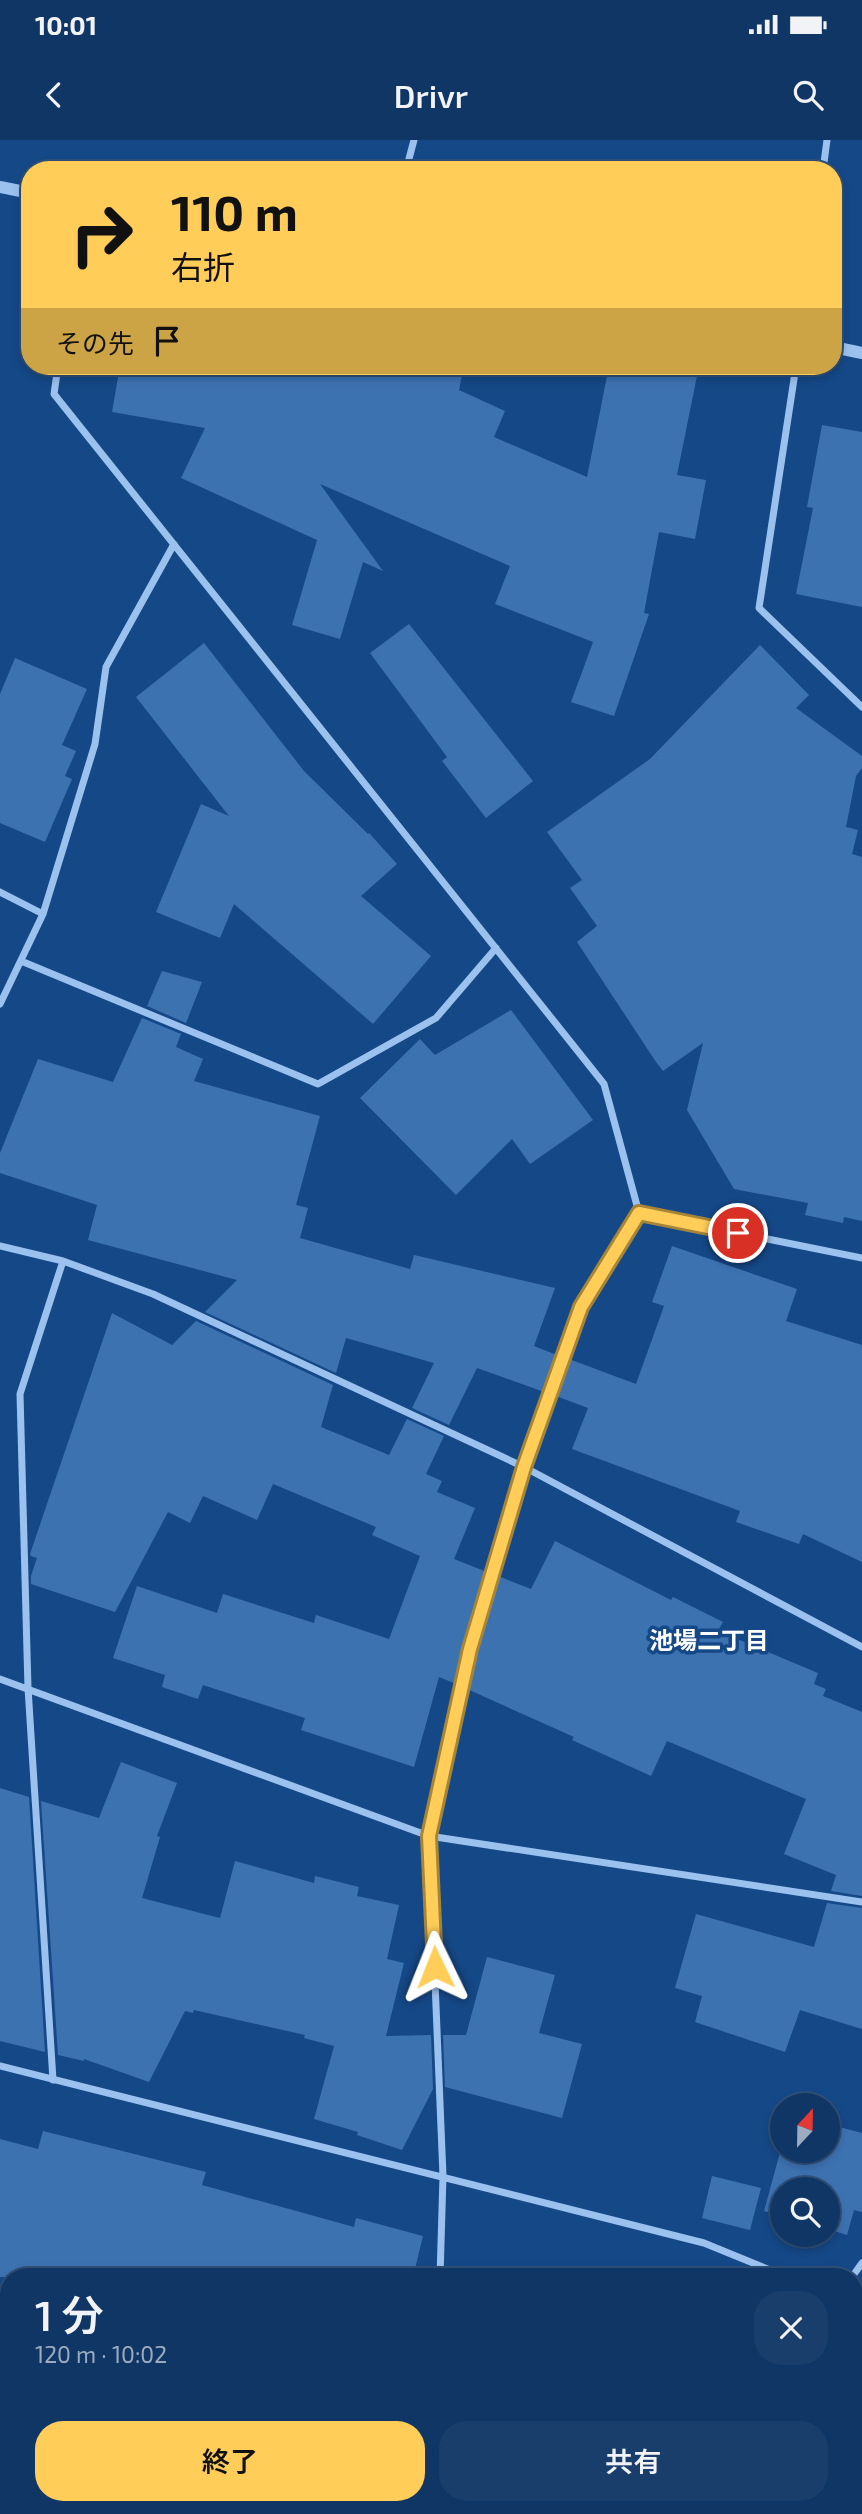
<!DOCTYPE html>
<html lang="ja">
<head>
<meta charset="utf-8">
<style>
	:root { --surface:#103665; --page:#193e6b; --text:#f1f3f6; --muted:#9cabbf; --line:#305079; --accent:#ffcd58 }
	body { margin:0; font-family:"Exo 2","Noto Sans JP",sans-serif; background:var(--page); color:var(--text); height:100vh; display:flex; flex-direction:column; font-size:26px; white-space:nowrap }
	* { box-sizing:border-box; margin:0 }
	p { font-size:23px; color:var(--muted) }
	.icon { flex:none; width:38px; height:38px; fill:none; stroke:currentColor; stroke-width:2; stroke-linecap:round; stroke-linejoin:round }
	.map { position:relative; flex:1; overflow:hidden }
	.panel { position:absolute; left:0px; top:2128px; width:863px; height:247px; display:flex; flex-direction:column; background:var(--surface); border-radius:28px 28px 0 0; box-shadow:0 4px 10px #0003,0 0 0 2px var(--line) }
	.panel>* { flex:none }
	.banner { position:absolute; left:21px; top:21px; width:821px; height:214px; border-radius:28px; box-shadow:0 4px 10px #0003,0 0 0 2px var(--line); background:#ffcd58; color:#111; overflow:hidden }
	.needle { width:46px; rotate:22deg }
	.buttons { position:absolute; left:770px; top:1953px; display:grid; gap:14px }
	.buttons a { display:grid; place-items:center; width:70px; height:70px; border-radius:50%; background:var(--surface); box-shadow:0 4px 10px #0003,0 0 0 2px var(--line); font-size:35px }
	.pin { position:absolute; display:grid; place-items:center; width:60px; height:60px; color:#fff; margin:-30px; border:4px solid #fff; border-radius:50%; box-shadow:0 2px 7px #0007 }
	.me { position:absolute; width:77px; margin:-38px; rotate:358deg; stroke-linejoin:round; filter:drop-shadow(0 0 5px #0008) }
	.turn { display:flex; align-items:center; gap:24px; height:147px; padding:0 35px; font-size:32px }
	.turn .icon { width:91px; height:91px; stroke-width:2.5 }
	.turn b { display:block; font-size:49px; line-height:60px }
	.then { display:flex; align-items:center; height:66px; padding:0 35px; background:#0003; gap:14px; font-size:26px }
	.round { display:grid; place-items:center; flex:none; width:74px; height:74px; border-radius:28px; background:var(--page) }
	.summary { display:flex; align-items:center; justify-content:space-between; height:119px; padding:0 35px }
	h1 { font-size:42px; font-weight:600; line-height:52px }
	.action { display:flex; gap:14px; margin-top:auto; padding:14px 35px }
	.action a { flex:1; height:80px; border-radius:28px; background:var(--accent); color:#111; font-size:28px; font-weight:600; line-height:80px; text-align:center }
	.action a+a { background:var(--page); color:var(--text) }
	.status { display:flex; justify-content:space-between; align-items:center; height:49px; padding:0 35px; background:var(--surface); direction:ltr }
	.status svg { height:19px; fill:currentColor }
	header { display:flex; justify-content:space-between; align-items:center; height:91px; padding:0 35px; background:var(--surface); font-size:32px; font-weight:600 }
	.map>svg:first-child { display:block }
	.building { fill:#3d72b1 }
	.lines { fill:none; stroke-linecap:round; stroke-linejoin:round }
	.minor { stroke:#9bc2ee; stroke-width:7 }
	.tertiary { stroke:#9bc2ee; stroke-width:12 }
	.route-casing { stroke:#a68539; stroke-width:18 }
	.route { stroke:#ffcd58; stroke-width:12 }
	.labels { text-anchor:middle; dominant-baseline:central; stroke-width:7; stroke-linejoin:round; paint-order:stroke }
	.neighbourhood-label { font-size:24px; font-weight:bold; fill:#fff; stroke:#154887 }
</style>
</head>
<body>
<div class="status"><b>10:01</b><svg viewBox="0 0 49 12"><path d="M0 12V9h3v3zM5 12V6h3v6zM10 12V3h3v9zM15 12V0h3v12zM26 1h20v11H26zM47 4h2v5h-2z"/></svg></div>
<header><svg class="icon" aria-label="back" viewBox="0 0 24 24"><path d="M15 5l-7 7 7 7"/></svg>Drivr<svg class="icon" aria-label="search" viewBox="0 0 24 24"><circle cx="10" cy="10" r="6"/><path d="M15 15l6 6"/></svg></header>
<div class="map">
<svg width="862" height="2374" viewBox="0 0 862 2374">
	<rect width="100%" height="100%" fill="#154887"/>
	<path class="building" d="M120 226H443V231L462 235 459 250 505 271 494 297 587 337 609 226H646L697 236 677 335 706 340 695 399 659 392 644 473 649 474 614 576 571 562 593 502 495 464 510 426 320 344 383 431 363 422 340 499 292 485 317 400 181 338 205 288 112 272Z
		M822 285 862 292V467L796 454 813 368 807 367Z
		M409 484 533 641 486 678 442 621 447 617 370 513Z
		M204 503 304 631 368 694 369 693 397 724 361 756 431 816 373 884 234 764 220 798 156 772 201 664 229 676 136 557Z
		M760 505 809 555 796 568 862 616V628L856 636 846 687 858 690 852 714 862 717V1081L844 1077 843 1083 805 1075 808 1063 734 1049 687 970 703 903 663 931 656 922 577 802 597 786 570 748 582 740 547 692 650 619Z
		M15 518 87 549 62 605 76 611 65 636 72 639 45 702 0 683V554Z
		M162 831 202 842 186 883 147 866Z
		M511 870 593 980 530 1024 512 999 456 1055 360 958 420 899 435 915Z
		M142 878 181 894 176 907 203 919 194 941 320 976 296 1065 308 1068 300 1098 410 1129 414 1115 555 1148 534 1206 557 1215 544 1252 477 1228 449 1285 412 1268 434 1223 346 1198 336 1233 205 1172 237 1140 88 1100 97 1065 0 1033V1013L38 919 113 942Z
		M672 1106 797 1149 786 1181 862 1205V1422L803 1394 799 1404 736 1382 740 1371 572 1309 588 1268 556 1256 569 1219 636 1244 664 1166 652 1162Z
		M112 1173 172 1205 196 1181 333 1245 321 1287 389 1315 407 1279 444 1296 426 1334 442 1341 437 1352 475 1368 454 1419 487 1432 464 1507 456 1544 439 1537 414 1627 301 1590 305 1578 203 1545 198 1559 162 1547 165 1535 113 1518 137 1446 217 1473 223 1454 314 1483 316 1475 389 1499 420 1416 372 1395 376 1387 273 1344 257 1380 203 1356 190 1383 168 1372 115 1472 31 1444V1436L37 1418 31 1416 30 1414Z
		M555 1401 671 1460 673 1457 723 1482 718 1491 818 1533 814 1544 826 1549 823 1556 862 1572V1756L831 1751 836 1735 784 1714 806 1659 667 1601 651 1636 572 1600 574 1597 467 1549 476 1511 498 1436 531 1449Z
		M121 1622 177 1643 157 1696 160 1697 142 1758 220 1778 235 1721 314 1743 315 1736 359 1747 357 1756 399 1765 387 1819 404 1823 386 1896 431 1895 433 1949 402 2010 357 1995 358 1992 314 1979 334 1906 304 1898 305 1895 194 1870 193 1873 185 1871 149 1942 84 1919V1921L58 1915 41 1661 99 1678Z
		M0 1648 29 1657 45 1912 0 1901Z
		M827 1763 862 1768V1889L800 1870 785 1912 695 1882 702 1856 675 1848 696 1774 814 1807Z
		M487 1817 555 1835 539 1893 582 1904 562 1978 445 1947 443 1895H466Z
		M828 1984 862 1993V2072L854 2070 847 2095 828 2089V2049H782V2076L764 2071 782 2005V2011H828Z
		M43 1991 206 2032 202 2045 354 2087 356 2078 423 2096 413 2137H0V1999L38 2009Z
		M712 2036 761 2048 750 2090 702 2078Z"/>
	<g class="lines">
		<path class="minor" d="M406 30 414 0
			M823 30 827 0
			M58 226 54 254 604 944 639 1073 581 1167 524 1327 470 1509 429 1696 443 2036 440 2137
			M796 226 759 468 862 567
			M0 752 43 774
			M21 821 318 944 436 878 496 808
			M0 864 43 774 95 604 106 527 174 404
			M639 1073 862 1118
			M0 1106 63 1121 153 1154 524 1327 862 1507
			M0 1539 429 1696 862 1762
			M0 1926 704 2103 787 2137
			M53 1940 28 1548 20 1254 63 1121
			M852 2137 862 2123
			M854 2164 862 2167
			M0 2204 9 2205
			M433 2374V2366"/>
		<path class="tertiary" d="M0 47 30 53
			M833 207 862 213"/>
	</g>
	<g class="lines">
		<defs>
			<path id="route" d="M435 1827 429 1696 470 1509 524 1327 581 1167 639 1073 738 1093"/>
		</defs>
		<use href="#route" class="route-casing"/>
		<use href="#route" class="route"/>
	</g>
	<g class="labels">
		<g class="neighbourhood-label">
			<text x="709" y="1499">池場二丁目</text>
		</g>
	</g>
</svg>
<div class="buttons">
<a><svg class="needle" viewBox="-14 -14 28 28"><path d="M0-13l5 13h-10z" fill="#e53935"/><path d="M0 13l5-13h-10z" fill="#9cabbf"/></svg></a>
<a><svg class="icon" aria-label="search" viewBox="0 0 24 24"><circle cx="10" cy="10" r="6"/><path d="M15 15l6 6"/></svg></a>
</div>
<div class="pin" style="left:738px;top:1093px;background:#d93025"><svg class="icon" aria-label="arrive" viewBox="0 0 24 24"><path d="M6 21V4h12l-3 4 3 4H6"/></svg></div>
<svg class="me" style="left:435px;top:1827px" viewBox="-20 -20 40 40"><path d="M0-17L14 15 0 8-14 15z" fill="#ffcd58" stroke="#fff" stroke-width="4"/></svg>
<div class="banner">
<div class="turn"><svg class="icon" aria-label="right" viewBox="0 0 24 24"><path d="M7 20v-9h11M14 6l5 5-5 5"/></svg><div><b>110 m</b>右折</div></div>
<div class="then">その先<svg class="icon" aria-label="arrive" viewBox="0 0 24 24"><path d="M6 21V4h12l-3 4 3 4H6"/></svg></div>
</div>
<section class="panel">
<div class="summary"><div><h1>1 分</h1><p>120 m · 10:02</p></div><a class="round"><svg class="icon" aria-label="close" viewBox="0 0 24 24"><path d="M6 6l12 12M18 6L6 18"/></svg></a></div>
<div class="action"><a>終了</a><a>共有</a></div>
</section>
</div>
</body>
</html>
